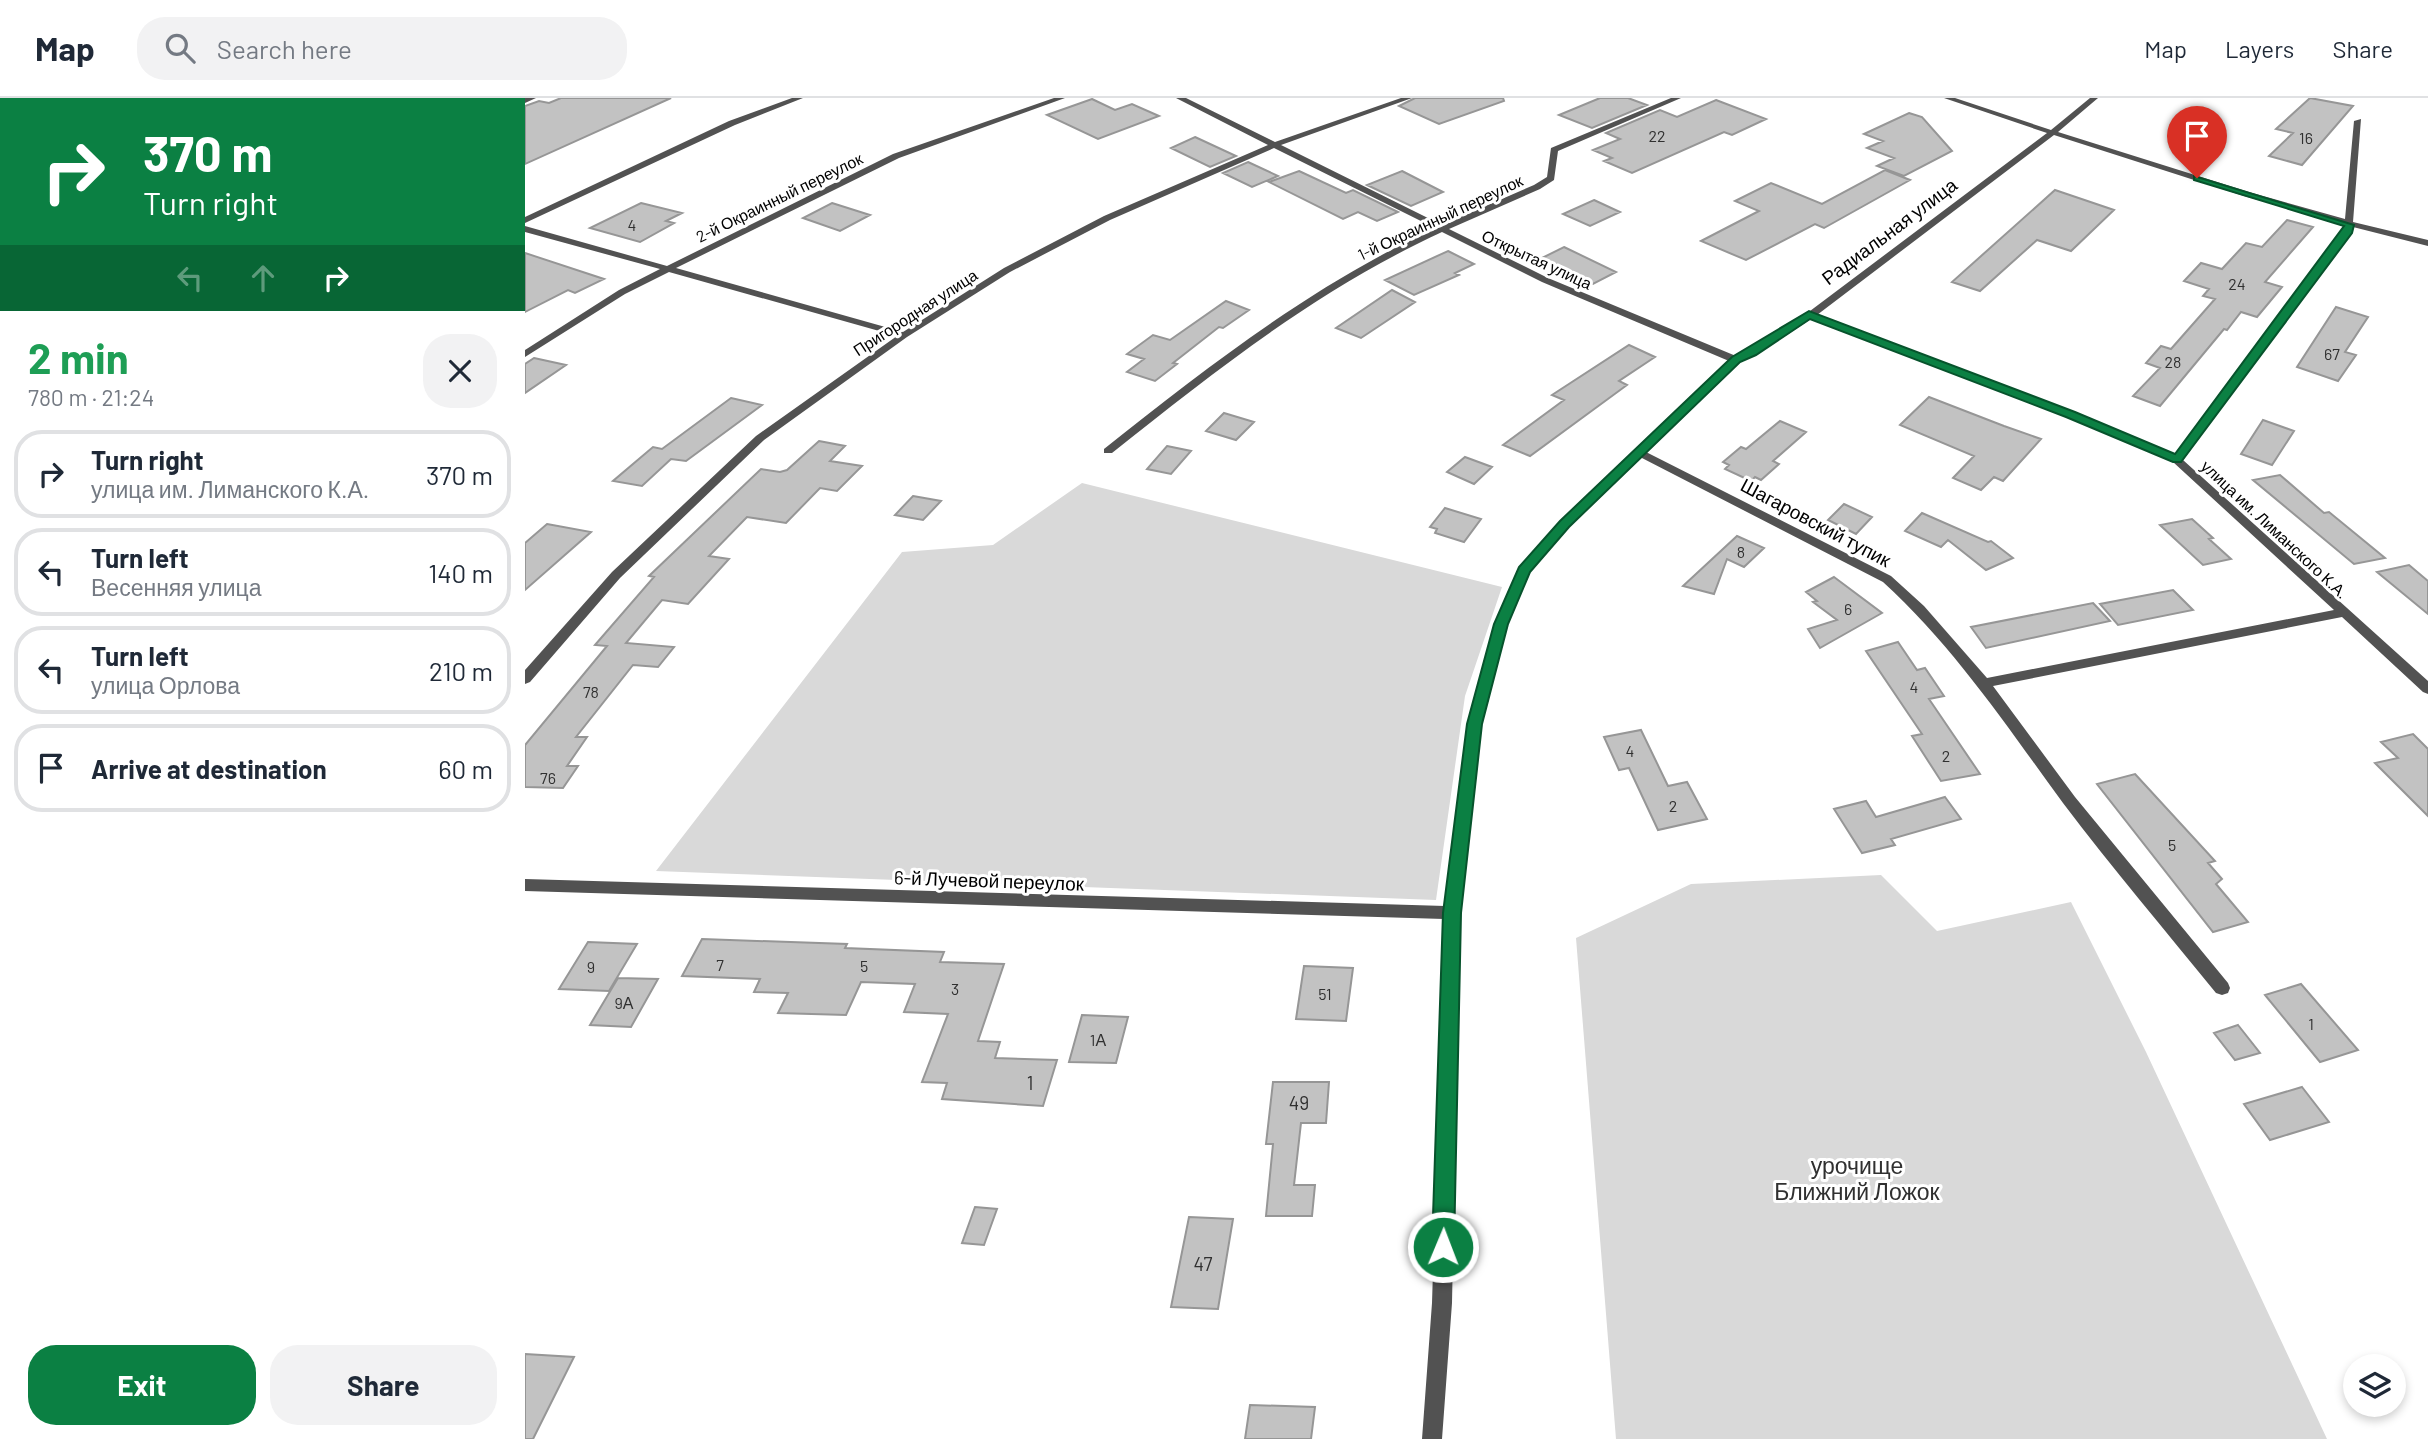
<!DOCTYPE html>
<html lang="en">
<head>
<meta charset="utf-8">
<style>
	:root { --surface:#fff; --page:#f2f2f3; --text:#1f2937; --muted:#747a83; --line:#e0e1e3; --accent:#0b8043 }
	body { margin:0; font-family:Barlow,sans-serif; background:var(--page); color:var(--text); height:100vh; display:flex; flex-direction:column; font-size:26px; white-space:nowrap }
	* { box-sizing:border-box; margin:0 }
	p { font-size:23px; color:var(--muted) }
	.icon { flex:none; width:38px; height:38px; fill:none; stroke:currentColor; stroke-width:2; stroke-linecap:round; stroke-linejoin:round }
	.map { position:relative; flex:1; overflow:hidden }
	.details { display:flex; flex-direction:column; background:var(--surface); width:525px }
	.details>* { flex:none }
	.top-card { background:#0b8043; color:#fff; overflow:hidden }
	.tools { position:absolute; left:1818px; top:1256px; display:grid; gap:14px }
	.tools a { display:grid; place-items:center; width:63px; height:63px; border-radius:50%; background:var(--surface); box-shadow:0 4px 10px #0003; font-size:35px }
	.pin { position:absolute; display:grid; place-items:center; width:60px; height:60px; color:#fff; margin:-72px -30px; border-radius:50% 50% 50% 0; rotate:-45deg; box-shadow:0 0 7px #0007 }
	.pin .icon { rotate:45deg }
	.me { position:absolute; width:77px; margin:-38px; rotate:1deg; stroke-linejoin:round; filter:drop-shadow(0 0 5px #0008) }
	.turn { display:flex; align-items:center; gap:24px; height:147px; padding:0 28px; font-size:32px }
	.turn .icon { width:91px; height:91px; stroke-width:2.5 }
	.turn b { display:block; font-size:49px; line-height:60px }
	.lanes { display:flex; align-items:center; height:66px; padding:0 28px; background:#0003; justify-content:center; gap:35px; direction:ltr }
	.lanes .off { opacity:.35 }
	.round { display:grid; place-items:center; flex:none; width:74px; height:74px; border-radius:28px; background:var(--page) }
	.head { display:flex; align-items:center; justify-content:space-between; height:119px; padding:0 28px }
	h1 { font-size:42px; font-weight:700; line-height:52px; color:#1e9e55 }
	.button { display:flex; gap:14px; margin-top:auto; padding:14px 28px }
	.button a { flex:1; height:80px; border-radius:28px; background:var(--accent); color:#fff; font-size:28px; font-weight:700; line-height:80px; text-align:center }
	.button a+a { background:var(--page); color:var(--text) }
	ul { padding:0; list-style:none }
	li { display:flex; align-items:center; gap:21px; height:88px; margin:0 14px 10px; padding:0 14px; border:4px solid var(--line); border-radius:28px }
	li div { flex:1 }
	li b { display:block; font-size:26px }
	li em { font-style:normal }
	header { display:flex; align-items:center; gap:42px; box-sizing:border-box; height:98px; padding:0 35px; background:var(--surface); border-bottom:2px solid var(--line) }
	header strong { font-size:33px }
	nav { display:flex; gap:38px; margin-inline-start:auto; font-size:24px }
	.search { width:490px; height:63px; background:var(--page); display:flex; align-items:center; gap:18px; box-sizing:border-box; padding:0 24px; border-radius:28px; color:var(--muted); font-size:26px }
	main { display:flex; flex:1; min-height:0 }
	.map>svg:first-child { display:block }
	.green { fill:#d9d9d9 }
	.building { fill:#c2c2c2; stroke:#969696; stroke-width:2 }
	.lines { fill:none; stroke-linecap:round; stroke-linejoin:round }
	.minor { fill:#525252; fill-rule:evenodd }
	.route { fill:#0b8043; stroke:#07532c; stroke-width:2 }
	.labels { text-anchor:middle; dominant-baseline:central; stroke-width:6; stroke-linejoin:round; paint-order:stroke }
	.number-label { font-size:16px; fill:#303030 }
	.far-street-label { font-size:16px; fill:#000; stroke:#fff }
	.street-label { font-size:19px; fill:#000; stroke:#fff }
	.near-number-label { font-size:19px; fill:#303030 }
	.near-park-label { font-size:23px; fill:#303030; stroke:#fff }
</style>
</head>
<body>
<header>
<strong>Map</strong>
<div class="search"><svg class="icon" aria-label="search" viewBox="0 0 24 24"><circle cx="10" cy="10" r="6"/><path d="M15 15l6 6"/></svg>Search here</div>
<nav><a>Map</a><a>Layers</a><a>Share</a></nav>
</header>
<main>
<section class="details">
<div class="top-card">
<div class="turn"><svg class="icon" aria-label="right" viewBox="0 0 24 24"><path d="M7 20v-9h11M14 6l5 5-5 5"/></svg><div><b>370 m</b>Turn right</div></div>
<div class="lanes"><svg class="icon off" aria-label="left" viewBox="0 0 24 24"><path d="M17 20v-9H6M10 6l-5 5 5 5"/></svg><svg class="icon off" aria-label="ahead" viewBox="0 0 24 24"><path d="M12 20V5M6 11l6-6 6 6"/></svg><svg class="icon" aria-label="right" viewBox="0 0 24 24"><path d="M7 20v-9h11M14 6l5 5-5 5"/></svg></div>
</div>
<div class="head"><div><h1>2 min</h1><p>780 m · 21:24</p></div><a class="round"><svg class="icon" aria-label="close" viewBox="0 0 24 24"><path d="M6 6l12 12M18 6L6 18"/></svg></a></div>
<ul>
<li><svg class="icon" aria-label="right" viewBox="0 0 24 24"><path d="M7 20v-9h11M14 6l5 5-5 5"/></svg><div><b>Turn right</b><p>улица им. Лиманского К.А.</p></div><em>370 m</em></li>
<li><svg class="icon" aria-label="left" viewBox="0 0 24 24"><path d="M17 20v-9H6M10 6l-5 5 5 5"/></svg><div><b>Turn left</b><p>Весенняя улица</p></div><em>140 m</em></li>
<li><svg class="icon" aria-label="left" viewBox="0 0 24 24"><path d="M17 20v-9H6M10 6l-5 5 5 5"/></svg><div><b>Turn left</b><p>улица Орлова</p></div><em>210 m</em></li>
<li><svg class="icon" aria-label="arrive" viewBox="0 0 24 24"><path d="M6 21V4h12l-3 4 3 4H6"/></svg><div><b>Arrive at destination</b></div><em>60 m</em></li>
</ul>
<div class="button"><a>Exit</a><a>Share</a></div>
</section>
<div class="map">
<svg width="1903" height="1341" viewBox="0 0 1903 1341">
	<rect width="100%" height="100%" fill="#fff"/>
	<path class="green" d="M557 385 977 489 940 598 911 802 131 773 377 454 468 447Z
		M1356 777 1412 833 1546 804 1621 954 1802 1341H1091L1051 840 1166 786Z"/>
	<path class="building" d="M36 0H146L0 66V8L14 3 24 5Z
		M890 0H978L979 3 914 26 874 8Z
		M1075 0H1103L1122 7 1067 30 1034 17Z
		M1785 0 1828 8 1777 67 1744 58 1768 35 1751 31Z
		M567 1 590 12 607 6 634 18 573 41 522 17Z
		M1191 2 1241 21 1207 37 1199 34 1107 75 1079 63 1087 60 1068 52 1095 41 1081 35 1135 12 1152 19Z
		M1384 15 1397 19 1427 53 1379 78 1352 68 1369 60 1342 50 1358 43 1339 36Z
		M670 39 711 58 685 69 646 50Z
		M723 64 753 78 727 89 698 75Z
		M1360 72 1385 82 1299 130 1290 126 1221 162 1176 143 1234 113 1210 103 1246 85 1297 106Z
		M774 73 821 95 828 92 873 114 852 123 833 114 818 121 744 84Z
		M877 73 918 94 886 108 842 87Z
		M1530 92 1589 112 1546 153 1512 142 1455 193 1427 184Z
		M1069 102 1095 114 1065 128 1038 116Z
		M116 105 157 115 141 123 149 125 115 144 65 130Z
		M307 105 345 117 315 133 278 120Z
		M1762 122 1788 129 1740 184 1757 189 1732 219 1716 214 1702 232 1699 231 1635 308 1608 298 1635 270 1621 265 1636 248 1646 251 1690 201 1678 198 1684 191 1659 183 1676 165 1697 171 1721 145 1737 149Z
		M1039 149 1091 174 1068 186 1015 161Z
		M923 153 949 166 930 175 934 177 889 197 860 182Z
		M0 155 79 181 50 195 43 192 0 214Z
		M867 192 890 204 836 240 811 230Z
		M701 203 724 212 698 230 694 229 648 265 652 266 630 283 602 274 619 261 602 256 628 237 645 242Z
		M1811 209 1843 219 1820 254 1831 257 1813 283 1772 269Z
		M1104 247 1130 259 1094 283 1102 287 1005 358 978 347 1039 302 1027 297Z
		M9 260 41 267 0 295V266Z
		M1404 299 1479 328 1516 341 1478 383 1469 379 1456 392 1428 380 1449 358 1375 327Z
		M206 300 237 307 161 363 146 361 117 388 88 383 128 349 137 351Z
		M699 315 729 324 711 342 681 333Z
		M1738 322 1769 333 1747 367 1716 356Z
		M1255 323 1281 334 1248 363 1254 366 1236 382 1230 379 1226 383 1200 371 1204 367 1198 364 1216 349 1221 351Z
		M294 343 320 348 305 363 337 368 312 393 295 390 261 425 222 419 184 458 204 461 163 506 137 502 101 545 149 549 133 569 108 567 51 639H62L42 668H53L38 690 0 689V647L82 548 70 547 129 479 124 478 236 371 255 374 262 372Z
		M642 348 666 353 646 376 622 371Z
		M940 359 967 369 949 386 922 374Z
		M1755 377 1799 415 1804 414 1860 460 1829 466 1728 382Z
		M388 398 416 403 398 422 370 417Z
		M1319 406 1347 419 1331 436 1303 422Z
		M920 410 956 421 939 444 910 435 912 431 905 429Z
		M1397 415 1463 444 1466 443 1488 460 1461 472 1423 442 1416 449 1380 433Z
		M1667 421 1688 440 1684 441 1706 461 1678 467 1635 427Z
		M22 426 66 434 0 492V445Z
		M1212 438 1239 450 1219 469 1202 461 1189 496 1158 488Z
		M1884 467 1903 483V516L1852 474Z
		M1309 479 1357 515 1295 550 1283 531 1312 522 1288 504 1292 503 1281 494Z
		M1648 492 1668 512 1593 527 1575 506Z
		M1568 505 1585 523 1461 550 1446 529Z
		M1373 544 1392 572 1400 570 1419 598 1404 601 1455 676 1416 683 1387 638 1397 636 1341 553Z
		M1116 632 1143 688 1162 684 1182 721 1133 732 1104 670 1094 672 1079 639Z
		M1888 636 1903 651V718L1850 665 1873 660 1856 644Z
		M1610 676 1690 763 1683 765 1697 781 1691 786 1723 824 1688 834 1572 686Z
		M1420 699 1436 721 1366 741 1370 747 1337 755 1309 711 1341 703 1351 719Z
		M177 841 322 846 320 850 419 854 415 864 479 866 453 943 475 944 470 960 532 962 518 1008 417 1001 422 985 397 984 423 916 379 914 390 886 336 884 321 917 253 915 263 895 229 894 235 881 157 878Z
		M63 844 112 846 84 893 34 891Z
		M779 868 828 870 821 923 771 921Z
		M93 880 133 881 106 929 65 927Z
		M1776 886 1833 952 1795 964 1740 897Z
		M557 917 603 919 591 965 544 964Z
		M1713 927 1735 955 1710 962 1689 935Z
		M748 984H804L801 1025H776L769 1087H790L787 1118H741L748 1046H741Z
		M1777 989 1804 1024 1745 1042 1719 1006Z
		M450 1109 472 1111 459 1147 437 1145Z
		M664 1119 708 1121 693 1211 646 1209Z
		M0 1256 49 1259 8 1341H0Z
		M725 1307 790 1309 786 1341H720Z"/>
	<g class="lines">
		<path class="minor" d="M0 0H11L0 5Z
			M267 0H278L210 27 0 125V119L204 23Z
			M529 0H540L374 60 151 170 378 234 479 170 579 118 743 47 651 0H661L750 44 876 0H887L756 47 917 127 1009 87 1022 79 1026 50 1146 0H1156L1033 53 1029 82 1015 91 924 131 1023 180 1211 258 1247 238 1285 213 1522 35 1419 0H1430L1526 32 1565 0H1573L1533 34 1724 94 1820 121 1829 23 1836 21 1828 124 1903 142V148L1828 129 1826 134 1658 362 1903 583V596L1898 594 1817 519 1468 588 1550 699 1703 885 1705 890 1703 895 1697 897 1691 895C1640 832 1587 770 1538 705 1481 627 1430 550 1358 484L1115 359 1043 429 1004 474 982 525 957 626 935 815 927 1205 917 1341H897L907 1205 919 821 0 793V781L920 808 943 626 970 525 993 473 1035 423 1204 263 1017 184 917 134C792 192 694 270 587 355H579V351C686 266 785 189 910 130L749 50 585 122 485 174 382 239 239 342 95 480 5 584 0 586V572L87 474 231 338 372 238 144 174 100 196 0 259V252L94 192 135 171 0 134V128L142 168 368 56ZM1529 37 1719 98 1819 126V132L1650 357 1550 315 1292 217ZM1286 221 1542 319 1648 364 1809 512 1462 580 1399 508 1366 478 1121 354 1214 264 1254 242Z"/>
	</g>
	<path class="route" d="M1669 78 1829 127 1827 135 1656 364H1648L1541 319 1285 221 1231 257 1215 264 1044 429 1005 474 983 526 957 626 936 815 929 1149 926 1157 918 1160 911 1157 907 1149 918 815 942 626 969 526 994 469 1035 423 1207 259 1284 213 1550 314 1650 356 1819 128 1669 82Z"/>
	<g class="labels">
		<g class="number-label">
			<text x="1132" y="37">22</text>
			<text x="1781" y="39">16</text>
			<text x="107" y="126">4</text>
			<text x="1712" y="185">24</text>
			<text x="1807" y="255">67</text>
			<text x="1648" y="263">28</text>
			<text x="1216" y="453">8</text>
			<text x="1323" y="510">6</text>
			<text x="1389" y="588">4</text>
			<text x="66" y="593">78</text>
			<text x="1105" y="652">4</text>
			<text x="1421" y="657">2</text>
			<text x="23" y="679">76</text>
			<text x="1148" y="707">2</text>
			<text x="1647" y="746">5</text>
			<text x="195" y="866">7</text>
			<text x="339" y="867">5</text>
			<text x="66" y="868">9</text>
			<text x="430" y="890">3</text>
			<text x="800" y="895">51</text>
			<text x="99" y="904">9А</text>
			<text x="1786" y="925">1</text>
			<text x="573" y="941">1А</text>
		</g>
		<g class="far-street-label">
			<text transform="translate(254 99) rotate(-26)">2-й Окраинный переулок</text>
			<text transform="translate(915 119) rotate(-25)">1-й Окраинный переулок</text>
			<text transform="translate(1012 161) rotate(25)">Открытая улица</text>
			<text transform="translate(390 214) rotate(-33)">Пригородная улица</text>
			<text transform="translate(1750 431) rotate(43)">улица им. Лиманского К.А.</text>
		</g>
		<g class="street-label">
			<text transform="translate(1364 133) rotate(-37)">Радиальная улица</text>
			<text transform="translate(1291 424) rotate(28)">Шагаровский тупик</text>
			<text transform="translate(464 782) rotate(2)">6-й Лучевой переулок</text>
		</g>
		<g class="near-number-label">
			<text x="505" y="984">1</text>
			<text x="774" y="1004">49</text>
			<text x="678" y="1165">47</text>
		</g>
		<g class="near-park-label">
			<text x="1332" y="1067">урочище<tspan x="1332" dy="26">Ближний Ложок</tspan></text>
		</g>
	</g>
</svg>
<div class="tools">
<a><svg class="icon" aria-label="layers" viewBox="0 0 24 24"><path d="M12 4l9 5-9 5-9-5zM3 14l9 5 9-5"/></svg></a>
</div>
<div class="pin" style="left:1672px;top:80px;background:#d93025"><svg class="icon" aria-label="arrive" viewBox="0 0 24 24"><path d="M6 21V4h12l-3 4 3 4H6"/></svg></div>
<svg class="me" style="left:918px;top:1149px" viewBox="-20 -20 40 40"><circle r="17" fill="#0b8043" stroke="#fff" stroke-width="3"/><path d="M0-11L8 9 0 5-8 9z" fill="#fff"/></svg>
</div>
</main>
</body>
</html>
